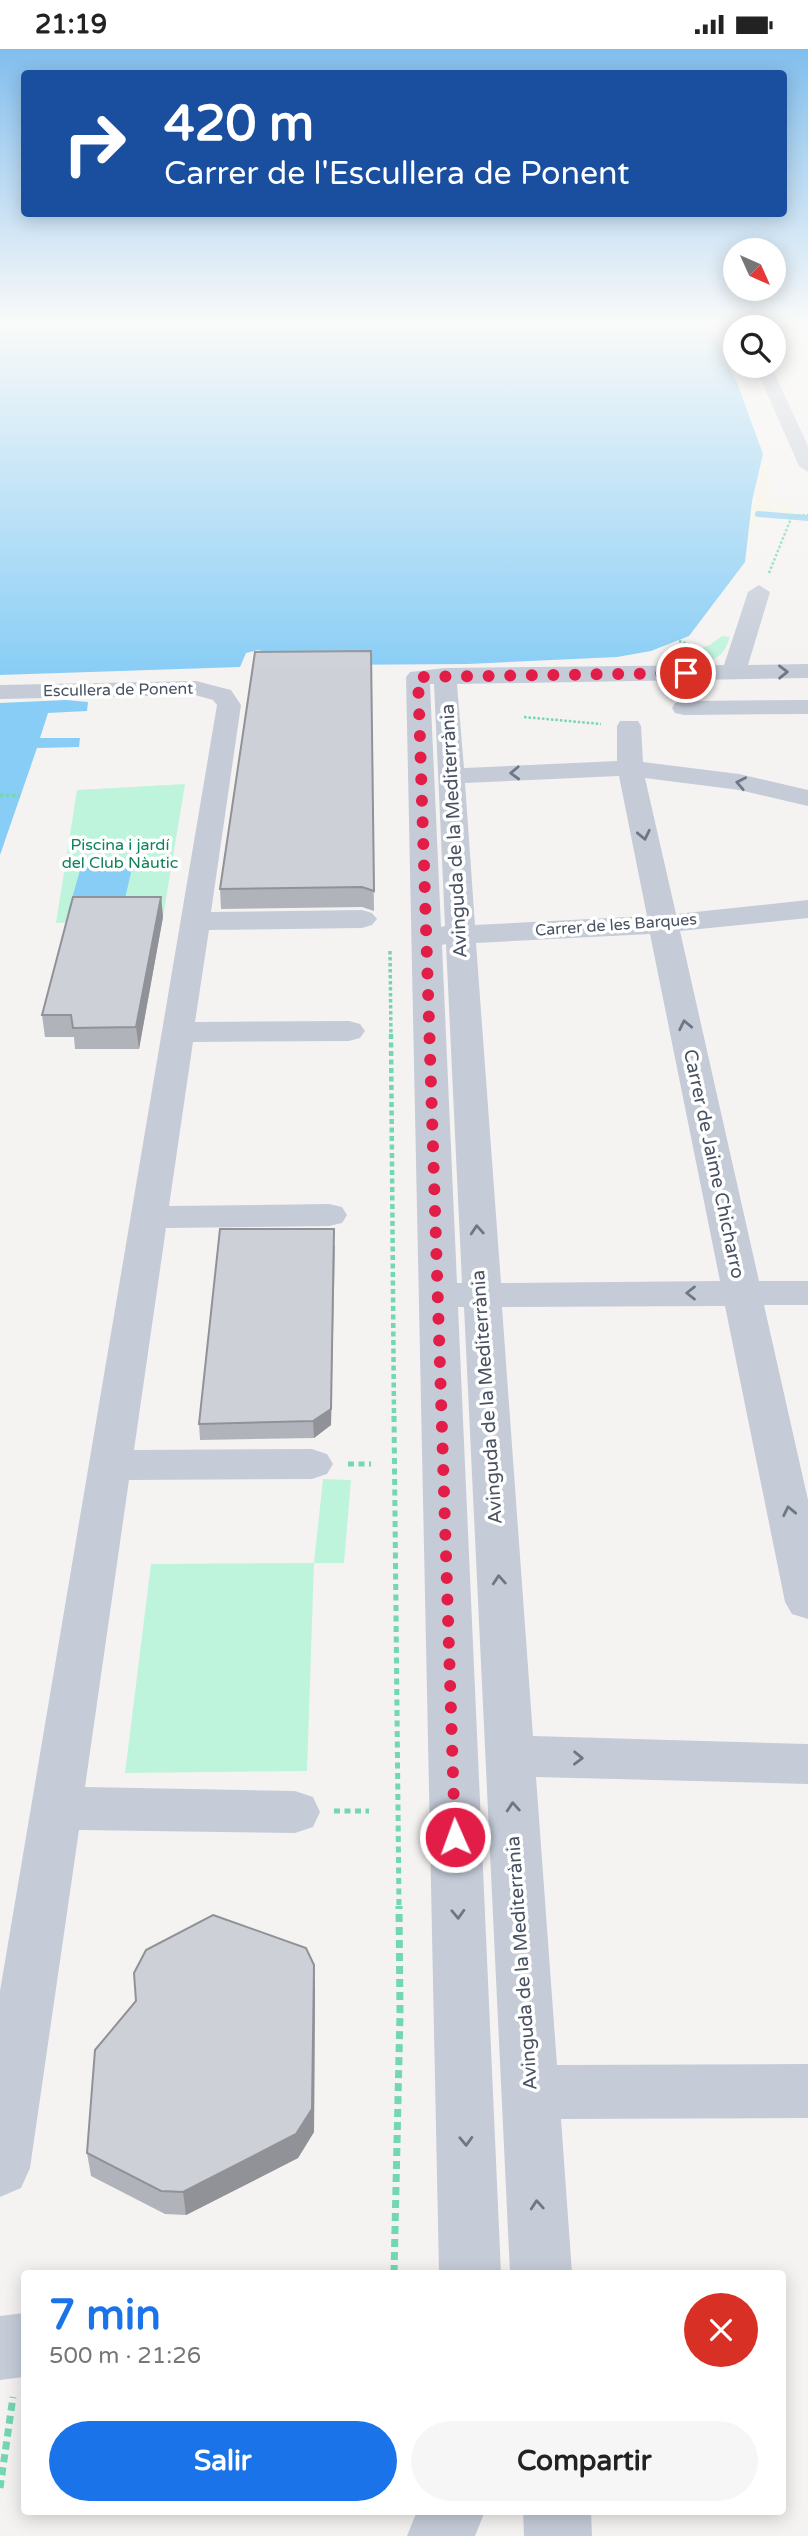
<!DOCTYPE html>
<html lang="es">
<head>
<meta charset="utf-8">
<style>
	:root { --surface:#fff; --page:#f6f6f6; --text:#222; --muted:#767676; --accent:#1a73e8 }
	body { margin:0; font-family:"Varela Round",sans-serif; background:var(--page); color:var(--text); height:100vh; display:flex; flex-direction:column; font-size:26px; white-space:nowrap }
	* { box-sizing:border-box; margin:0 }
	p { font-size:23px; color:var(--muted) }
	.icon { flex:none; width:38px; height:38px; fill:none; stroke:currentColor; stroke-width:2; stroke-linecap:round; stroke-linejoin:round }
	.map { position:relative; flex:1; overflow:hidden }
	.details { position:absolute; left:21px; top:2221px; width:765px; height:245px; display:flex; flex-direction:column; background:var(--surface); border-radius:7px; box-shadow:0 4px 18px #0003 }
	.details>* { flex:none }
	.hud { position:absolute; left:21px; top:21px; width:766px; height:147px; border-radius:7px; box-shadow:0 4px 18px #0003; background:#1a4fa0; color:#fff; overflow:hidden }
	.needle { width:46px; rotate:135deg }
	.controls { position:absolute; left:723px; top:189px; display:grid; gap:14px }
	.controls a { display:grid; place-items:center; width:63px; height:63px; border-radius:50%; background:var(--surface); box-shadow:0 4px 18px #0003; font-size:35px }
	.pin { position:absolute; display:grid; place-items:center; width:60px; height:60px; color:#fff; margin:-30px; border:4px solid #fff; border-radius:50%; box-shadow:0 2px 7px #0007 }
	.me { position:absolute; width:77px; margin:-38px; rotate:358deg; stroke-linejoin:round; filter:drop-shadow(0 0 5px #0008) }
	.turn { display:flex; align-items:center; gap:24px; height:147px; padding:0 28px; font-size:32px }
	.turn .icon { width:91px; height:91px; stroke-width:2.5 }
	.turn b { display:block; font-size:49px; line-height:60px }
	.round { display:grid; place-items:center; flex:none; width:74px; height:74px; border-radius:37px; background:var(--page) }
	.headline { display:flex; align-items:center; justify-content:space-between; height:119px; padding:0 28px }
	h1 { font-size:42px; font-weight:700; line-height:52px; color:var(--accent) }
	.primary-button { display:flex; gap:14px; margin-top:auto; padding:14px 28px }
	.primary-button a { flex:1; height:80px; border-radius:42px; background:var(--accent); color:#fff; font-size:28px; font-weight:700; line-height:80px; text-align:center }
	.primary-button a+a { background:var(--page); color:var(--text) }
	.status { display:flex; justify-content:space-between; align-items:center; height:49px; padding:0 35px; background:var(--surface); direction:ltr }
	.status svg { height:19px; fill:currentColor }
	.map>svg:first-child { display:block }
	.green { fill:#bff4dc }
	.sand { fill:#f6f3e3 }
	.water { fill:#88cdf5 }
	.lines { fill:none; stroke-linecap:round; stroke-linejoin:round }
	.stream { stroke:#88cdf5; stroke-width:6 }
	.path-far4 { stroke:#73d6b5; stroke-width:2.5; stroke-dasharray:2.5 2; stroke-linecap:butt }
	.path-far3 { stroke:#73d6b5; stroke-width:3.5; stroke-dasharray:3.5 2.5; stroke-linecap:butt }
	.path-far2 { stroke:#73d6b5; stroke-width:4.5; stroke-dasharray:5 3.5; stroke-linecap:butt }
	.path-far1 { stroke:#73d6b5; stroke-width:5; stroke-dasharray:6 4.5; stroke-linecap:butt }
	.path { stroke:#73d6b5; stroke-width:7; stroke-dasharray:8 5; stroke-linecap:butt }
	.minor { fill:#c5ccd8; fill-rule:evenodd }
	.wall { fill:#b1b3ba }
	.shaded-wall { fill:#909297 }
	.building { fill:#ced0d8; stroke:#909297; stroke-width:2 }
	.oneway { stroke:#6e7785 }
	.route { stroke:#e11d48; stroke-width:12; stroke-dasharray:0 21.6 }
	.labels { text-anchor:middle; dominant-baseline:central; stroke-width:7; stroke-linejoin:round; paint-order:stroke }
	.far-street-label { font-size:16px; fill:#485262; stroke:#fff }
	.far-park-label { font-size:16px; fill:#0e825a; stroke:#fff }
	.street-label { font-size:19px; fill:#485262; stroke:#fff }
</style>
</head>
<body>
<div class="status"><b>21:19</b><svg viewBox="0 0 49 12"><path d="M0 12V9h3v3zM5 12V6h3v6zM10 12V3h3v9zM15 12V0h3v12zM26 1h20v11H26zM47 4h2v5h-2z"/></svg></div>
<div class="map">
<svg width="808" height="2487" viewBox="0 0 808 2487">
	<rect width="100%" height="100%" fill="#f5f3f2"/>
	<path class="green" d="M722 587 730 588C728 593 726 600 722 604 710 617 670 622 655 615L710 596Z
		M185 735 163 868 56 874 77 741Z
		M323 1430 351 1431 344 1514H314L307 1722 125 1724 151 1515 314 1514Z"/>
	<path class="sand" d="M762 413 771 426 769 455 790 458 795 468 765 464 747 494Z"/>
	<path class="water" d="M0 276H710L737 334 763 405 752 452 745 513 689 587 651 602 617 608 468 615 321 616 258 601 246 604 240 618 0 626Z
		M66 651 88 653 87 662 48 664 40 689H80L79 698 37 699 0 806V654Z
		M81 818 132 819 122 863H68Z"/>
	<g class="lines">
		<path class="stream" d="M758 465 808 469"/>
		<path class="path-far4" d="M769 524 792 467 808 466
			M679 592 694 597
			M524 668 601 675"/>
		<path class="path-far3" d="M0 746 20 747
			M390 902 391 987"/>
		<path class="path-far2" d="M391 985 394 1369"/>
		<path class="path-far1" d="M394 1367 399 1859
			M348 1415H371
			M334 1762H369"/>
		<path class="path" d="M394 2224 400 1964 399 1857
			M0 2439 13 2348"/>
		<path class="minor" d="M737 276H808V281L774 282V278H736Z
			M755 317H771L808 397V423L799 417Z
			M759 536 770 543 748 616 808 615V629L457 635 464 719 617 712V677L620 672H638L641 677 643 713 739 725 808 741V757L739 741 645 729 676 865 808 851V869L680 882 759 1232H808V1256H764L808 1451V1570L792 1565 785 1553 725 1257 502 1258 533 1687 808 1695V1735L536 1728 557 2016 808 2015V2069L561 2070 572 2224H510L464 1258H458L501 2224H439L406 628 410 623 445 619 724 616 748 543ZM430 635H434L445 877 441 878ZM619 727 647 867 475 876 465 734ZM650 885 720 1232 501 1234 476 894ZM446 895 462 1234H457L442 896Z
			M196 632 231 641 241 656 211 863 362 861 372 864 377 870 372 876 362 879 209 881 195 973 349 972 360 975 365 982 360 989 349 992 193 993 169 1157 329 1155 342 1158 347 1166 342 1174 329 1177 166 1179 134 1401 312 1400 327 1405 333 1415 327 1425 312 1430 129 1431 85 1738 295 1742 313 1748 320 1763 313 1778 295 1784 79 1781 30 2119 21 2139 0 2148V1942L217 656 213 651 195 646 0 650V636Z
			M808 651V665L684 666 675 664 672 659 675 654 684 652Z
			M24 2264V2328L0 2331V2267Z
			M417 2462H485L475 2487H407Z
			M523 2462H591L592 2487H524Z"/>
	</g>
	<path class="wall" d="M371 602 374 862 362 858 221 860 220 840Z
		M161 848 163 868 139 1000H75L74 988H45L42 966Z
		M335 1196 331 1376 314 1389 200 1391 199 1375Z
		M314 1916 315 1940 314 2083 298 2109 186 2166 165 2165 91 2127 87 2104Z"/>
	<path class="shaded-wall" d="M161 848 163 868 139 1000 136 978Z
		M334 1180 331 1376 314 1389 313 1372Z
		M314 1916 315 1940 314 2083 298 2109 186 2166 183 2143Z"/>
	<path class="building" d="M371 602 374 842 362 838 220 840 255 603Z
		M73 848H161L136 978 73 979 71 966H42Z
		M220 1180H334L331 1360 313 1372 199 1375Z
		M213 1866 306 1899 314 1916 312 2060 296 2085 183 2143 161 2142 87 2104 95 2001 136 1952 134 1924 146 1901Z"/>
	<defs><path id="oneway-chevron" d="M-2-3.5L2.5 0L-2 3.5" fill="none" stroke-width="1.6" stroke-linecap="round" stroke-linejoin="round" transform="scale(1.75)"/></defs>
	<g class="oneway">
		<use href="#oneway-chevron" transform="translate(783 623) rotate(-1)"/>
		<use href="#oneway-chevron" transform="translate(515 724) rotate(178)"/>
		<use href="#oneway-chevron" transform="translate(741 734) rotate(-169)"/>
		<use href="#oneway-chevron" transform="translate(644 786) rotate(78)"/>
		<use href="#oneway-chevron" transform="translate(685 976) rotate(-102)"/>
		<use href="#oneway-chevron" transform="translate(477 1181) rotate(-94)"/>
		<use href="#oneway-chevron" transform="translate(691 1244) rotate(180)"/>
		<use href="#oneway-chevron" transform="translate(789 1462) rotate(-102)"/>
		<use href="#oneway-chevron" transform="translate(499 1531) rotate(-94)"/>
		<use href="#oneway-chevron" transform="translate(578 1709) rotate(1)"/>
		<use href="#oneway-chevron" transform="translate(513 1758) rotate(-94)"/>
		<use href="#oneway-chevron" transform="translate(458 1865) rotate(88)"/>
		<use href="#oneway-chevron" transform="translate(466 2092) rotate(88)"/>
		<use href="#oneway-chevron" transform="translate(537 2156) rotate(-94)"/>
	</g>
	<linearGradient id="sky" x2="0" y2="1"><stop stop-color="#81beed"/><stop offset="0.44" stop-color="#fafaf9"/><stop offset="1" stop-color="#fafaf9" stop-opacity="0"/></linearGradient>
	<rect width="808" height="624" fill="url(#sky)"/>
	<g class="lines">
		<path class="route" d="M455 1788 418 628 686 624"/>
	</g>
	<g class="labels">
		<g class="far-street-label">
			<text transform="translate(118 641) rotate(-1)">Escullera de Ponent</text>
			<text transform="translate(616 876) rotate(-4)">Carrer de les Barques</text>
		</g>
		<g class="far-park-label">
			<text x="120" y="796">Piscina i jardí<tspan x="120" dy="18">del Club Nàutic</tspan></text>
		</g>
		<g class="street-label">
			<text transform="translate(454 782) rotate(-93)">Avinguda de la Mediterrània</text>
			<text transform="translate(714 1115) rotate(78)">Carrer de Jaime Chicharro</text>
			<text transform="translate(487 1348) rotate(-94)">Avinguda de la Mediterrània</text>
			<text transform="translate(522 1914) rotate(-94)">Avinguda de la Mediterrània</text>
		</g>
	</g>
</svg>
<div class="controls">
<a><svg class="needle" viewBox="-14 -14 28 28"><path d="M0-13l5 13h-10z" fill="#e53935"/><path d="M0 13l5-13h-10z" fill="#767676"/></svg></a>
<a><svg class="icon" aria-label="search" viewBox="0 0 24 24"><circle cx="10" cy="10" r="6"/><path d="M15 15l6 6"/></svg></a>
</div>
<div class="pin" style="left:686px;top:624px;background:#d93025"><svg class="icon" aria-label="arrive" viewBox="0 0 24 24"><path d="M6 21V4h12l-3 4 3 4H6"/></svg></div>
<svg class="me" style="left:455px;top:1788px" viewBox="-20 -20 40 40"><circle r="17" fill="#e11d48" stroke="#fff" stroke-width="3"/><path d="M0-11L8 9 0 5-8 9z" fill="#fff"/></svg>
<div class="hud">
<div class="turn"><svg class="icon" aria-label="right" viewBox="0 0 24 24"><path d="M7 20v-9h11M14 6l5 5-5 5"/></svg><div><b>420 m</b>Carrer de l'Escullera de Ponent</div></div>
</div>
<section class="details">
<div class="headline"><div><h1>7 min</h1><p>500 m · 21:26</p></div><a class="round" style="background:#d93025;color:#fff"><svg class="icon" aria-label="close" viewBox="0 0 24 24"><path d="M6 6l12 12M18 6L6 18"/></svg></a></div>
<div class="primary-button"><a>Salir</a><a>Compartir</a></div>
</section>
</div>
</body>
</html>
